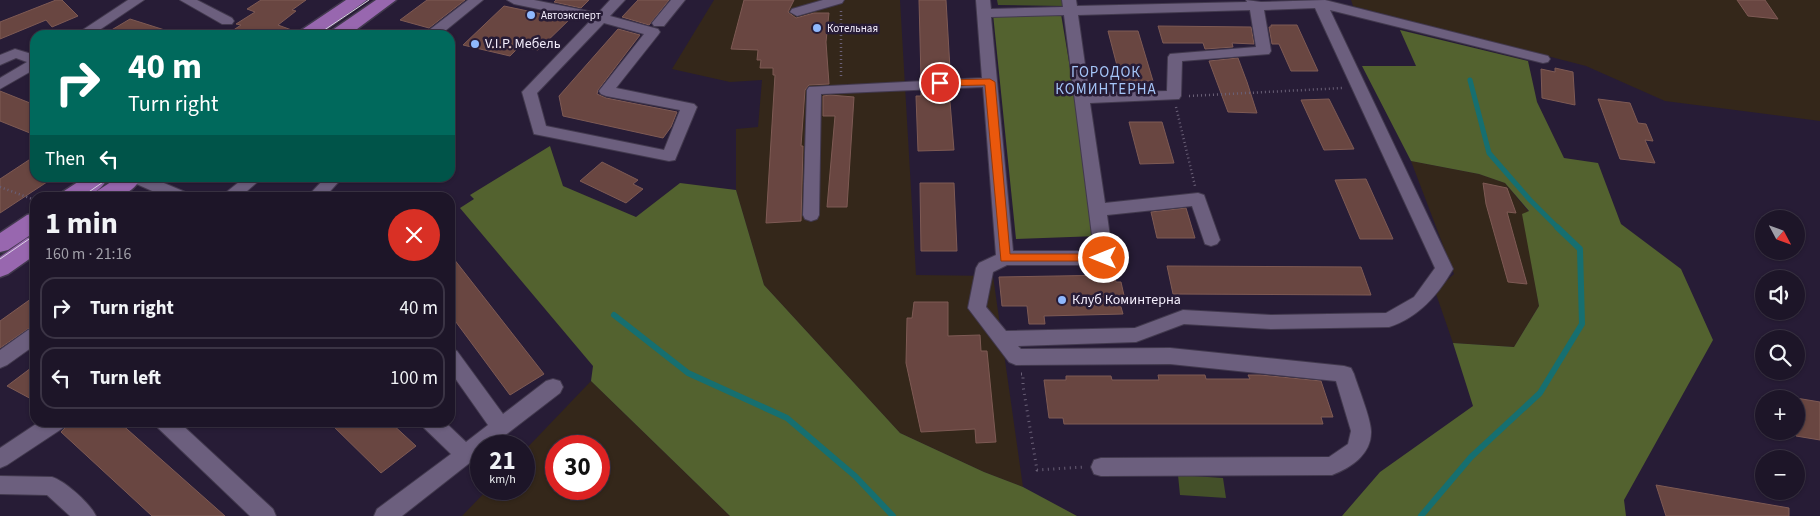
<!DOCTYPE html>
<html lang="en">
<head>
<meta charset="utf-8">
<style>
	:root { --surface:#1d1528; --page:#251e30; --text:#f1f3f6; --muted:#a09fa8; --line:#3b3445 }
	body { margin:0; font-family:"Source Sans 3",sans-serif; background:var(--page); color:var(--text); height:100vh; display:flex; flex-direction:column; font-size:19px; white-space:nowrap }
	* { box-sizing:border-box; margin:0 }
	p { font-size:16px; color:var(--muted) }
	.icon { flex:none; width:28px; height:28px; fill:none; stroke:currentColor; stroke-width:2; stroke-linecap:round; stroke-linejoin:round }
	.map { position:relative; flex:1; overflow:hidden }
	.drawer { position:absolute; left:30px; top:192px; width:425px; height:235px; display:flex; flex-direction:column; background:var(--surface); border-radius:15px; box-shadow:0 1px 4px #0004,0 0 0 1px var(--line) }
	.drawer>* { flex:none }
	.top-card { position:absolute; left:30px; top:30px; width:425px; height:152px; border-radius:15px; box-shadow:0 1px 4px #0004,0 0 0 1px var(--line); background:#00695c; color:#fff; overflow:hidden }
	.needle { width:32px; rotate:131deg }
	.controls { position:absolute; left:1755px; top:210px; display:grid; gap:10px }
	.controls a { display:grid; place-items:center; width:50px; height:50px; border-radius:50%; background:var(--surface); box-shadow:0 1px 4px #0004,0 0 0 1px var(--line); font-size:25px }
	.speed { position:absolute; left:470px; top:435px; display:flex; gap:10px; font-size:25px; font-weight:700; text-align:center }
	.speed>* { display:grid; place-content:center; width:65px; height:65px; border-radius:50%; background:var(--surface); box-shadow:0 1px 4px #0004,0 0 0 1px var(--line); line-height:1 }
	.speed small { font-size:12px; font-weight:400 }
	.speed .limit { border:8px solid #d22; background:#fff; color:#111 }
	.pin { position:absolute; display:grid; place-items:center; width:42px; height:42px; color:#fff; margin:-21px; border:2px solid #fff; border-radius:50%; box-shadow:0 1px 5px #0007 }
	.me { position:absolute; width:55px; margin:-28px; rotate:270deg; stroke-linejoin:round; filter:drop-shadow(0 0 4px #0008) }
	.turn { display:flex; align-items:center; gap:18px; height:105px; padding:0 15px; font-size:22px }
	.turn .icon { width:65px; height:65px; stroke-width:2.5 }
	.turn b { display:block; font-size:35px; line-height:42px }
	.then { display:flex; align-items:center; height:48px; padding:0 15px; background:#0003; gap:10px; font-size:19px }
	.round { display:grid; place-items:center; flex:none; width:52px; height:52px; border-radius:26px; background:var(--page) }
	.head { display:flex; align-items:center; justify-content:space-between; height:85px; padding:0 15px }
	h1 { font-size:30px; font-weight:700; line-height:38px }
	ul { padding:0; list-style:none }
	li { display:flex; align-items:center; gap:15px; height:62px; margin:0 10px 8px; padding:0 5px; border:2px solid var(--line); border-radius:15px }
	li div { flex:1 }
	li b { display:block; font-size:19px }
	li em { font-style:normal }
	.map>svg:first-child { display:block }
	.industrial { fill:#34271a; fill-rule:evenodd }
	.green { fill:#445029 }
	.forest { fill:#53622f }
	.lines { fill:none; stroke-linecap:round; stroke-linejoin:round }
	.stream-far1 { stroke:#166f70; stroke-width:5 }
	.stream { stroke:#166f70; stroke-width:6 }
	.building { fill:#694641; stroke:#7e5a54 }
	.minor-casing { stroke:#42394e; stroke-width:2 }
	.major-casing { stroke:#42394e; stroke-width:3 }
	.path-far1 { stroke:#6a6077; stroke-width:2.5; stroke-dasharray:1 3; stroke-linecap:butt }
	.path { stroke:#6a6077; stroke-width:3; stroke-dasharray:1 4.5; stroke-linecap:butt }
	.minor { fill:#6c5f7e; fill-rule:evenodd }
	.major { fill:#9867af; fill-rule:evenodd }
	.tram { stroke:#dbd4e5; stroke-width:1 }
	.route { fill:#ea580c; stroke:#983908 }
	.poi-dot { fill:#8fb8fd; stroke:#271c36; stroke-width:2 }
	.labels { text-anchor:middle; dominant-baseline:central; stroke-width:5; stroke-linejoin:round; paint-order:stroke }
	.far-poi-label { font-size:11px; fill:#f4eefd; stroke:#271c36; text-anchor:start }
	.poi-label { font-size:14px; fill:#f4eefd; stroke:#271c36; text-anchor:start }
	.neighbourhood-label { font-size:15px; letter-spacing:1px; fill:#a5c5f8; stroke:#271c36 }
</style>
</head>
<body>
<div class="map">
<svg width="1820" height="516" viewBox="0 0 1820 516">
	<rect width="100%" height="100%" fill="#271c36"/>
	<path class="industrial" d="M714 0H900L916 275 993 276 1023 487 984 472 900 433 764 285 736 190V129L758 127 762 80 730 82 672 69Z
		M1351 0H1820V121L1665 101 1586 66 1353 6Z
		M1411 161 1479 174 1505 183 1529 212 1523 214 1539 306 1514 347 1453 343 1435 291 1454 274Z
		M591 381 730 516H462L488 489H524V451ZM556 446H599V489H556Z"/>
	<path class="green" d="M997 0H1063L1064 6 998 5Z
		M1178 475 1223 478 1226 498 1180 495Z"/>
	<path class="forest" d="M993 14H1061L1098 236 1016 239Z
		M1400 30 1528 61 1537 102 1564 158 1598 163 1621 224 1681 269 1713 340 1624 500 1626 516H1342L1380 472 1473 406 1453 343 1514 347 1539 306 1522 214 1529 211 1505 183 1479 174 1411 161 1362 66H1416Z
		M550 146 563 186 636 217 680 183 736 190 764 285 900 433 984 472 1023 487 1077 516H730L591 381 593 366 460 208 474 199 470 195Z"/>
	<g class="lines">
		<path class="stream-far1" d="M1470 80 1489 153 1530 200 1558 228"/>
		<path class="stream" d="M614 315 688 373 787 418 855 476 893 516
			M1421 516 1471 457 1540 393 1582 324 1580 249 1557 227"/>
	</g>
	<path class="building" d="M56 0H62L78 16 52 27 46 20 0 39V22Z
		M261 0H306L292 10 296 11 278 25 297 32 295 35H226L241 25 236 24 255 12 247 9Z
		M427 0H465L429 28 400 20Z
		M556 0H589L581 8 554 2Z
		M638 0H669L649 25 622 17Z
		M744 0H794L788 12 796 18 814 13H829L826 42 829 84 809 85 805 90 801 146H803L801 221 766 223 775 75H773V68H760L761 60H757L758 50 731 49Z
		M919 0H946L950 69H948V78L921 79Z
		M1737 0H1765L1778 19 1748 16Z
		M504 6 542 14 544 12 571 18 538 50 520 46 510 56 463 45Z
		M130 19 171 32V35H103Z
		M1271 25H1297L1318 71H1291L1279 44H1272L1269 27H1271Z
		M1158 26 1251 27 1254 44 1232 43 1233 47 1205 49 1203 43H1163Z
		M618 29 640 35 598 90 597 94 606 98 677 112 671 127 663 138 563 116 559 96Z
		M1108 31H1138L1153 81H1121Z
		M1238 58 1247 82 1257 113 1228 112 1209 61Z
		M1555 68 1573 72 1575 105 1542 98 1541 69 1555 72Z
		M949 90 954 150 918 151 916 96H921V92Z
		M0 91 35 105V135L0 121Z
		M830 95 854 97 847 207H827L835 116H823V96Z
		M1329 99 1354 149 1324 150 1301 100Z
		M1598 99 1630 103 1638 123 1646 124 1653 141 1645 140 1655 163 1620 159Z
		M1129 122H1162L1174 163 1140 164Z
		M35 156V178H53L0 213V179Z
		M602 162 638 180 633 184 643 189 626 203 580 181Z
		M1366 179 1393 239H1360L1335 180Z
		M920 183H954L957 251H921Z
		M1483 183 1507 188 1516 213 1507 212 1527 284 1508 282 1486 204Z
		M1186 208 1195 238H1157L1151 212Z
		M450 254 544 374 510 395 450 314Z
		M1167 266 1361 267 1371 295 1173 294Z
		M1114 275 1116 282H1121L1125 300H1119L1123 314 1044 316 1045 324H1029L1027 306H1002L999 277Z
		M35 296V324L0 348V321Z
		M914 302H948V336L980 335 981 351H987L996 442 976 443 975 429 921 432 906 363 907 318H912Z
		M35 365V401L7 386Z
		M1158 375H1205L1206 379H1250L1248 375H1260L1321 381 1333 417H1321L1323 424H1064L1063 418H1049L1044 380H1066V376H1111L1112 380H1159Z
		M1796 398 1820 402V440L1796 436Z
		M71 422H119L225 516H152L61 432Z
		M329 422H390L416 446 381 473Z
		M1656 485 1789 508V516H1666Z"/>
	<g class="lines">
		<defs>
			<path id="minor" d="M128 0H144L92 35H75Z
				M180 0H197L232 18 234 21 232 24H222Z
				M468 0H483L440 35H427L428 31Z
				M507 0H534L598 13 610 0H625L610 16 658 29 660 32 658 35 616 88 694 104 697 107 675 160 669 161 534 134 522 92 591 20 514 4ZM604 23 644 34 599 91 601 94 606 96 680 110 664 150 546 126 537 93Z
				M671 0H685L664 26H654L652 23Z
				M823 0H844L842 3 797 16 790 12 792 9Z
				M976 0H990L991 9 1063 7 1062 0H1076L1077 6 1247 2 1246 0 1261 2 1325 0 1548 56 1550 59 1548 62 1543 63 1330 10 1453 269C1438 295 1418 318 1389 327L1271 329 1184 324 1136 342 1018 346 1021 349 1170 348 1344 366 1351 368 1354 374C1358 387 1371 419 1371 431 1372 454 1351 468 1332 475L1101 476 1094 474 1091 467 1094 460 1101 458 1329 457 1348 444 1351 431 1336 381 1170 364 1016 365 1009 362 968 308 976 268 979 263 996 255 983 87 821 94 819 215 817 219 811 221 805 219 803 215 807 90 809 87 982 78ZM1315 8 1435 268 1414 297 1386 313 1271 315 1183 310 1135 328 1006 331 986 307 993 272 1007 265H1104L1110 263 1113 258 1107 215 1192 206 1205 244 1211 246 1217 244 1220 240 1204 195 1198 193 1105 203 1090 103 1179 99 1181 96 1182 61 1269 54 1271 51 1264 10ZM1250 10 1256 47 1170 54 1168 57 1167 91 1089 93 1078 15ZM1064 15 1094 251H1013L991 17Z
				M15 49 35 55V69L0 89V78L27 62 16 58 0 65V55Z
				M130 178H152L190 194 192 198H168L132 182Z
				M244 178H262L239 198H219Z
				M325 178H342L324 198H306Z
				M35 328V345L7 365 0 368V350L28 330Z
				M450 348 457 351 503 414 546 381 553 379 560 381 563 387 560 393 491 446H481V454L402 516H374L377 509 451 454 424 428 421 422H445L466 442 488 425 450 371Z
				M39 422H66L63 428 7 465 0 468V448Z
				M155 422H179L273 509 276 516H250L158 428Z
				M0 476 52 477C65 481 90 503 96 516H70L47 495 0 494Z"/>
			<path id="major" d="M346 0H367L318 35H297L300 31Z
				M376 0H396L349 35H328L331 31Z
				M84 178H108C97 198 79 198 59 198L61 193Z
				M117 178H141C130 198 112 198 92 198L94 193Z
				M35 213V232L8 250 0 252V233L27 215Z
				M35 236V255L8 274 0 277V257L27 238Z"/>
		</defs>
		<use href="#minor" class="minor-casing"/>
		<use href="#major" class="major-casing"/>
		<path class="path-far1" d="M841 11V77
			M1189 96 1343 88
			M1176 107 1195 186
			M0 187 35 200"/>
		<path class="path" d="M1021 374H1023V386L1037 470 1084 467"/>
		<use href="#minor" class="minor"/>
		<use href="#major" class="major"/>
		<path class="tram" d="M317 35 369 0
			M80 198 109 178
			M0 259 35 235"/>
	</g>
	<path class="route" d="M990 79 995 82 1010 254H1104L1109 256 1110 258 1109 261H1001L985 85 940 86 935 83 940 80Z"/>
	<g class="poi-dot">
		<circle cx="531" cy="15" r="5"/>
		<circle cx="817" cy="28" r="5"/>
		<circle cx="475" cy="44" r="5"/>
		<circle cx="1062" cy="300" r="5"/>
	</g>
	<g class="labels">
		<g class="far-poi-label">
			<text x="541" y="15">Автоэксперт</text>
			<text x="827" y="28">Котельная</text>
		</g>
		<g class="poi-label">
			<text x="485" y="44">V.I.P. Мебель</text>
			<text x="1072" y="300">Клуб Коминтерна</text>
		</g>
		<g class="neighbourhood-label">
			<text x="1106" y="72">ГОРОДОК<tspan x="1106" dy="17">КОМИНТЕРНА</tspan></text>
		</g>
	</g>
</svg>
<div class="controls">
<a><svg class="needle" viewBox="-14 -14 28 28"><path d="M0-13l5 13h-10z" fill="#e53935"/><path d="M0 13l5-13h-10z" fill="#a09fa8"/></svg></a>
<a><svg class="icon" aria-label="sound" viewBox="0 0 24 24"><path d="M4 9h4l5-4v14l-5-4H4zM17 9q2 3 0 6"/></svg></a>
<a><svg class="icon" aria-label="search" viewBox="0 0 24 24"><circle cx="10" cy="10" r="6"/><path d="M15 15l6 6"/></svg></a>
<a>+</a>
<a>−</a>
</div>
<div class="speed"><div>21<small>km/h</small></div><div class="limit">30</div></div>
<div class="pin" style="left:940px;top:83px;background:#d93025"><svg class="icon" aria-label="arrive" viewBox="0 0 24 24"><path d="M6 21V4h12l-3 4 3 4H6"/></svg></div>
<svg class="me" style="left:1104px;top:258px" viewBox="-20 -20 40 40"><circle r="17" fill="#ea580c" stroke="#fff" stroke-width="3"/><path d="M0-11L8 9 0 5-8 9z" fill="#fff"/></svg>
<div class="top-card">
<div class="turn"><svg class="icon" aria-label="right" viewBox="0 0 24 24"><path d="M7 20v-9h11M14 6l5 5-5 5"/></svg><div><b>40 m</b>Turn right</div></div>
<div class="then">Then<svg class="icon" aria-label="left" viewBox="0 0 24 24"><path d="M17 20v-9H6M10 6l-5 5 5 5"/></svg></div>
</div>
<section class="drawer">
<div class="head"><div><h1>1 min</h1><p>160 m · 21:16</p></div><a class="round" style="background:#d93025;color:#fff"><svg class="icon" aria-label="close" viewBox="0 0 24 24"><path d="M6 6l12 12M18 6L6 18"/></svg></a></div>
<ul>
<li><svg class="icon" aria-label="right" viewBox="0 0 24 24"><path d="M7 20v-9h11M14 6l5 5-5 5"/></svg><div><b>Turn right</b></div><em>40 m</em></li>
<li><svg class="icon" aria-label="left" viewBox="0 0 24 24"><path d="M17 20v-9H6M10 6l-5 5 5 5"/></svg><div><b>Turn left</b></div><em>100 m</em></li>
</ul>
</section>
</div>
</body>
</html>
